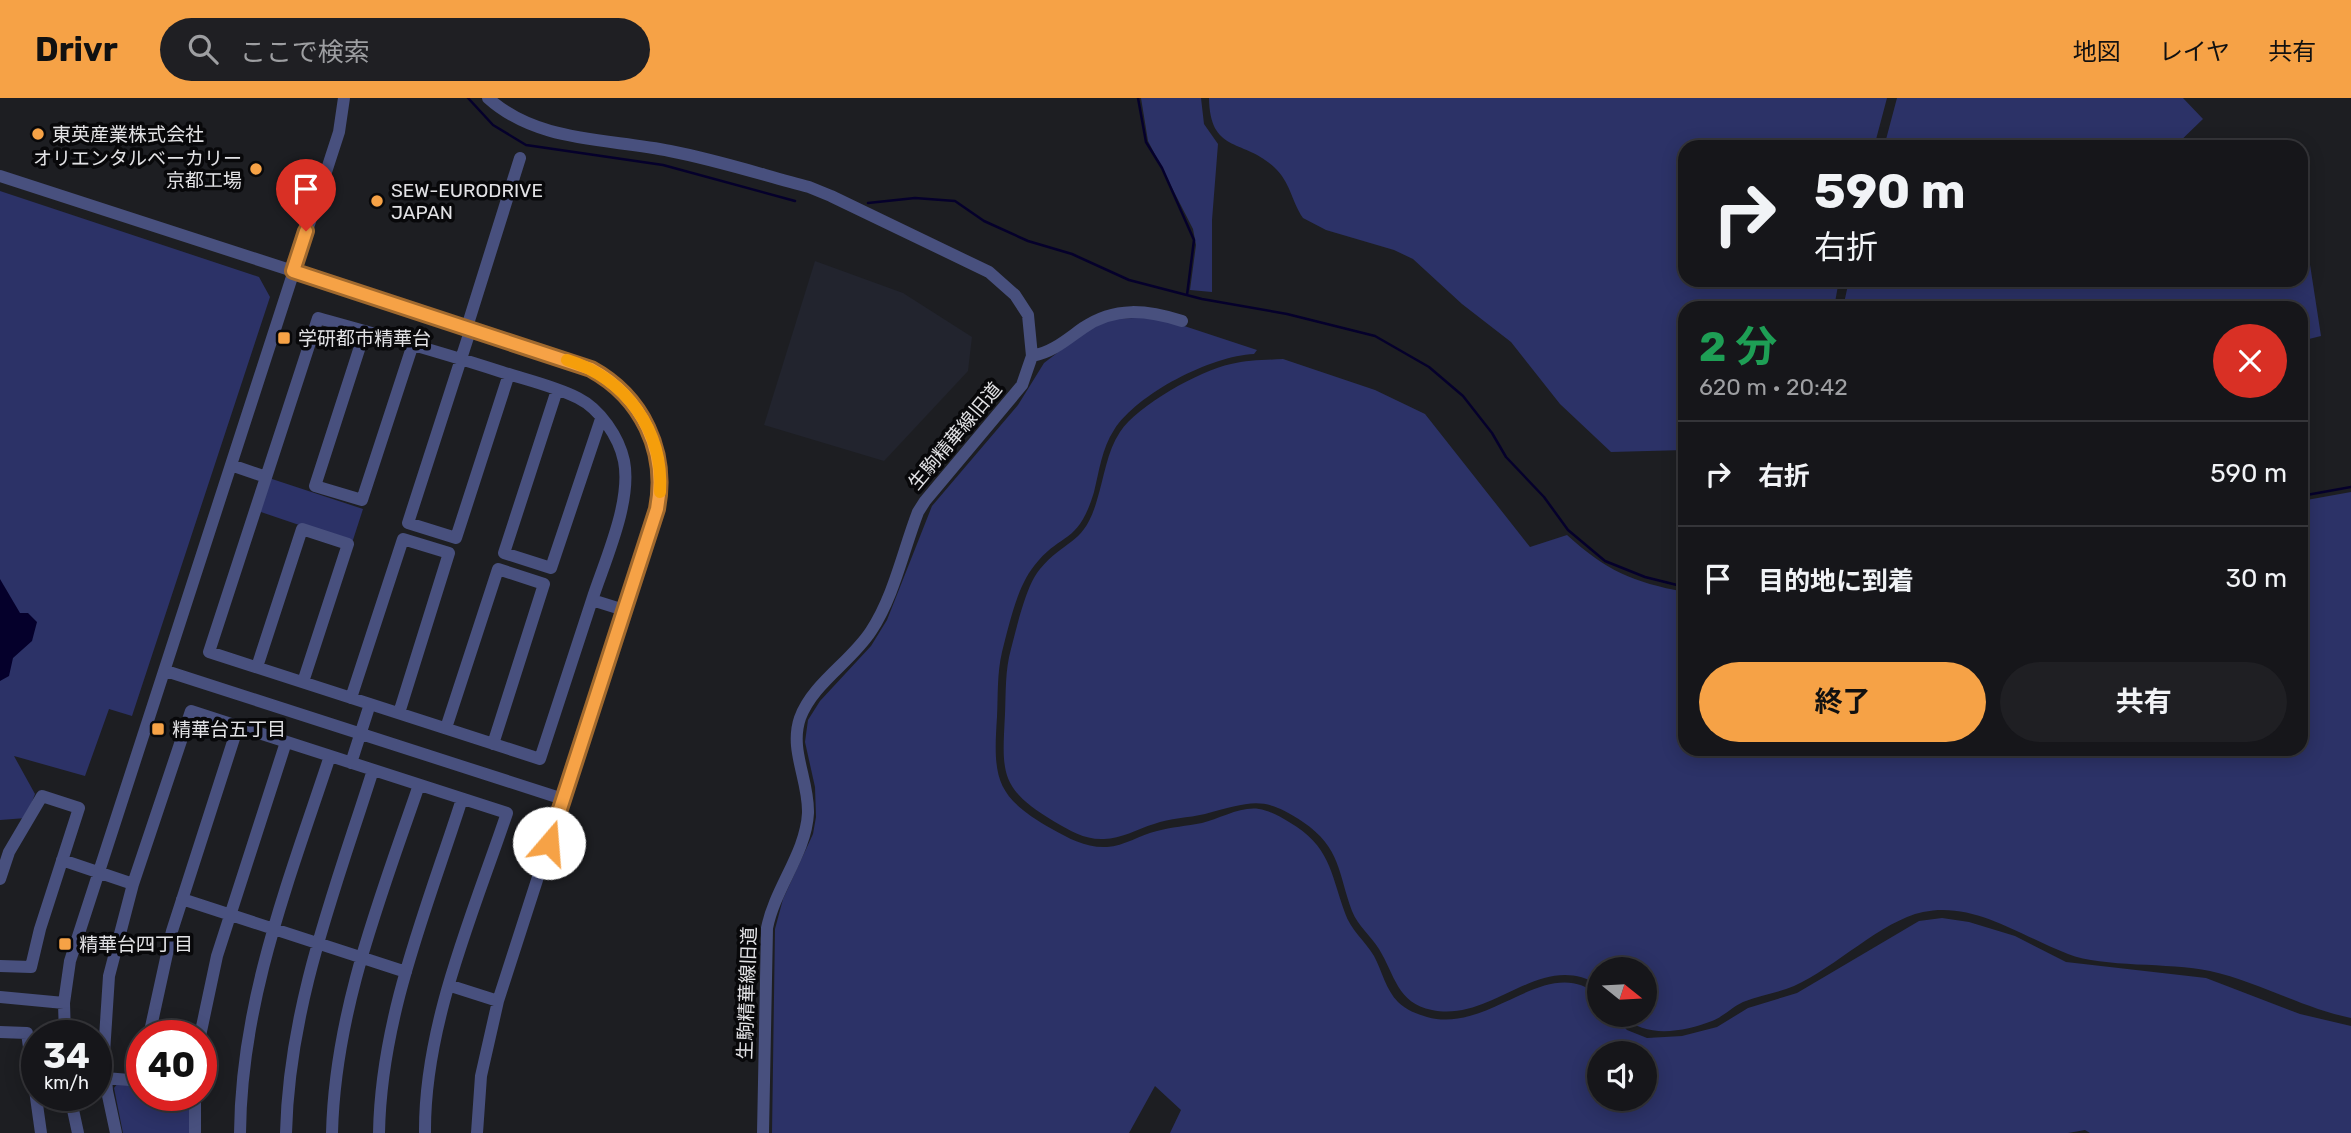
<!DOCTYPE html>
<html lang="ja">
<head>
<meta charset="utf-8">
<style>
	:root { --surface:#16161a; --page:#1f1f23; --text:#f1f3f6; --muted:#9e9fa2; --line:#353539; --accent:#f6a246 }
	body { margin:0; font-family:Rubik,"Noto Sans JP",sans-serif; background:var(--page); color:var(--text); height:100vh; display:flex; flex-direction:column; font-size:26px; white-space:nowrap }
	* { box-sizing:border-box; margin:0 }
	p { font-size:23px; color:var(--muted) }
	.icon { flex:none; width:38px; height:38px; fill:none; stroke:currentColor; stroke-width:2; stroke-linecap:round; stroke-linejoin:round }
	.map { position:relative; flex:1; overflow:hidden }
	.side { position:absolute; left:1678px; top:203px; width:630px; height:455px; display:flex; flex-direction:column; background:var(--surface); border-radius:21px; box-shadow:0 4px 18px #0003,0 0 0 2px var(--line) }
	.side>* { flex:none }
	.banner { position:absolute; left:1678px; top:42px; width:630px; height:147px; border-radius:21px; box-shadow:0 4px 18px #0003,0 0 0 2px var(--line); background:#16161a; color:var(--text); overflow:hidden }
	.needle { width:46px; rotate:108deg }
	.controls { position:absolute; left:1587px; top:859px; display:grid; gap:14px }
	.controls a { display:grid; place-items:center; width:70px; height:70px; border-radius:50%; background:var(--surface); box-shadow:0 4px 18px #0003,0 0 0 2px var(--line); font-size:35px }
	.speed { position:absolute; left:21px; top:922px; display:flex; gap:14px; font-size:35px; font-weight:700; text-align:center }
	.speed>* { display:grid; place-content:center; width:91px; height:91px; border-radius:50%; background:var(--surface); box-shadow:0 4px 18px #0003,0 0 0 2px var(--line); line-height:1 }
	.speed small { font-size:18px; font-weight:400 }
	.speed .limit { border:10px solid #d22; background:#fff; color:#111 }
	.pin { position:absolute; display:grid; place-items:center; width:60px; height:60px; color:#fff; margin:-72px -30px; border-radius:50% 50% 50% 0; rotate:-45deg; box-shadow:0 0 7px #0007 }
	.pin .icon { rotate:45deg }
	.me { position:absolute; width:77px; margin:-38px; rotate:18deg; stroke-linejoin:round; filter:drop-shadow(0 0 5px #0008) }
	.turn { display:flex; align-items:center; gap:24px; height:147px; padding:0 21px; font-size:32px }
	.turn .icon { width:91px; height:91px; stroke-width:2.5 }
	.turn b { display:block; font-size:49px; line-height:60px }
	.round { display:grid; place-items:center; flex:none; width:74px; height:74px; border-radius:37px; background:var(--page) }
	.headline { display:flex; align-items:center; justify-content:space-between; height:119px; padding:0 21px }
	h1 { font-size:42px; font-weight:700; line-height:52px; color:#1e9e55 }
	.action { display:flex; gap:14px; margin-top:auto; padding:14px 21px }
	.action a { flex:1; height:80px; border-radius:42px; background:var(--accent); color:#111; font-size:28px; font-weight:700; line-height:80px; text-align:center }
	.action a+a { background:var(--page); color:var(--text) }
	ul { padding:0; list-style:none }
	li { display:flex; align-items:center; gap:21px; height:105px; padding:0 21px; border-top:2px solid var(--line) }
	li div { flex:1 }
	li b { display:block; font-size:26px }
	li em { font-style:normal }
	header { display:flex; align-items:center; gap:42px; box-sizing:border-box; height:98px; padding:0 35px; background:var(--accent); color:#111 }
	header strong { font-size:33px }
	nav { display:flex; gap:38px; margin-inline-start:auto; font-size:24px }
	.search { width:490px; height:63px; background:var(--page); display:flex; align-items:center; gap:18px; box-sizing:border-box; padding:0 24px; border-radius:38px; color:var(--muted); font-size:26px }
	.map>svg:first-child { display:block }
	.built { fill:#22242e }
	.green { fill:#2c3267; fill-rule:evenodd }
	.water { fill:#05002b }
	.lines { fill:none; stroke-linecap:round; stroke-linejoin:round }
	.stream { stroke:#05002b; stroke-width:2.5 }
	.minor { stroke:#48507e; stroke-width:12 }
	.route-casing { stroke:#a0692e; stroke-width:18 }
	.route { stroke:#f6a246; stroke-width:12 }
	.slow { stroke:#f59e0b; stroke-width:12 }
	.poi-dot { fill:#f6a246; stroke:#08080a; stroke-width:2.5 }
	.labels { text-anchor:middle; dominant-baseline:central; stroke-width:7; stroke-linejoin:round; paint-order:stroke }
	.poi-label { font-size:19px; fill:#e2e2e5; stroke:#08080a; text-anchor:start }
	.street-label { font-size:19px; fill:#e2e2e5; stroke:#08080a }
</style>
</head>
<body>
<header>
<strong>Drivr</strong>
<div class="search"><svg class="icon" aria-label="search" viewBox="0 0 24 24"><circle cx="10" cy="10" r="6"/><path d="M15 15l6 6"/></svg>ここで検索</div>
<nav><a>地図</a><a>レイヤ</a><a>共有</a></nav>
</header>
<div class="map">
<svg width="2351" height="1035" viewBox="0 0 2351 1035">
	<rect width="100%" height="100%" fill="#1d1e22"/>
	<path class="built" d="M815 163 903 195 972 239 968 273 884 363 764 327Z"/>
	<path class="green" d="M1141 0H1201L1204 26 1218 46 1212 122V194L1190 192 1196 147 1193 131 1148 43Z
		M1209 0H1887L1874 49H1685V182H1839L1834 210H1685V352L1611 354 1560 306 1511 244 1462 206 1413 161 1394 152 1326 132 1303 120C1291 102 1291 85 1274 69 1243 40 1210 56 1209 0Z
		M1897 0H2183L2203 21 2174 49H1884Z
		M0 93 259 179 270 199 132 618 109 611 85 678 14 658 35 696 26 720 0 722Z
		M2301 108 2321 238 2301 243V210H1843L1849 182H2301Z
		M1157 219 1257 252 1254 256C1211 258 1138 295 1114 332 1102 350 1099 374 1094 394 1078 448 1061 433 1034 468 1017 489 1009 527 1002 554 997 575 998 597 997 619 993 680 995 699 1052 731 1070 741 1086 750 1107 749 1124 748 1140 737 1157 733 1171 729 1187 728 1202 725 1219 721 1241 708 1259 711 1268 712 1281 719 1289 724 1330 748 1330 773 1345 815 1350 831 1365 843 1374 858 1382 873 1386 892 1398 904 1406 912 1417 916 1427 919 1490 937 1547 853 1599 898L1600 917H1612L1627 932 1647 940 1682 938 1717 929 1748 910 1797 895 1919 823 1942 820 1969 824 2015 838 2066 864 2206 880 2300 916 2351 928V1035H2090L2085 1032 2068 1035H1170L1181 1012 1155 988 1129 1035H772L775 831 783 801 813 736 816 719 815 689 805 644 808 622 820 603 871 548 887 522 932 408 1018 307 1044 265 1091 229 1110 221ZM1600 956H1645V1001H1600Z
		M1283 261 1375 292 1425 316 1530 449 1567 437C1607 473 1632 484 1685 494V651H2301V403L2351 394V920C2302 910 2259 884 2210 873 2168 864 2104 870 2068 856 2022 839 1975 803 1923 814 1881 823 1835 870 1794 888 1778 895 1760 897 1743 904 1732 909 1723 919 1712 923 1683 934 1645 941 1622 917H1645V872H1600L1599 887C1540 851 1493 925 1432 912 1397 905 1395 877 1379 851 1371 838 1358 828 1352 813 1338 775 1341 750 1303 724 1263 696 1249 705 1205 716 1188 720 1170 720 1154 726 1137 731 1121 741 1104 741 1085 742 1071 733 1055 724 999 691 1002 675 1005 616 1006 594 1005 572 1011 551 1017 529 1026 487 1040 471 1066 440 1084 448 1097 402 1104 380 1107 353 1120 334 1138 307 1199 273 1231 266 1247 262 1266 262 1283 261Z
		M269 380 363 411 352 445 258 413Z
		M118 985 142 987V998H183L190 1006V1035H123L114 990Z"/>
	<path class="water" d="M0 481 20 515H28L37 524 32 543 13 560 9 578 0 583Z"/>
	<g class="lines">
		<path class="stream" d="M468 0 493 27 526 47 663 67 795 103
			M1138 0 1146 44 1162 70 1194 142 1187 197
			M868 105 915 100 955 103 984 123 1028 143 1072 156 1129 182 1202 201 1287 216 1375 238 1429 269 1463 298 1492 335 1506 359 1544 399 1568 432 1605 463 1645 479 1685 489
			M2301 398 2351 389"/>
		<path class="minor" d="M488 0C538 45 607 40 670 53 717 62 763 77 809 89L831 98 989 174 1015 197 1028 217 1032 258 1022 287 925 403 918 414C903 453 894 498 871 533 851 564 813 585 800 620 789 652 809 682 808 715 806 755 775 790 767 830L763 1035
			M0 78 577 265C635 289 669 347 657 410L498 903 481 978 477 1035
			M467 229 520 60
			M471 230 408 425 456 440 509 276
			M365 233 315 388 362 402 413 246
			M1032 258C1053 254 1066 242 1083 230 1115 208 1147 212 1182 223
			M557 292 504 455 551 470 601 321
			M231 367 266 379
			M592 502C605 462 632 404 624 363 619 339 600 311 578 300 554 288 527 282 502 274 441 254 379 237 318 220L209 554 540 661 592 502 624 512
			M257 569 302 431 348 446 303 584
			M166 573 563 701
			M351 600 403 441 449 455 399 615
			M446 630 498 471 544 486 493 646
			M351 665 370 606
			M62 762 133 786
			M0 781 9 754 42 698 79 710 40 831 31 869 0 868
			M182 801 406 874
			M451 888 498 903
			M0 899 64 905
			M0 934 27 935 41 1035
			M65 938 64 905 70 863 339 34 344 0
			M149 938 172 833 238 628
			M200 938 217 858 286 644
			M105 980 142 983
			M70 998 78 1035
			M195 998V1035
			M116 1035 107 993 104 955 109 878 133 786 191 613 507 715C473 816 424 927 425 1035
			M240 1035C241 903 289 782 330 658
			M286 1035C289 908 335 792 373 672
			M332 1035C335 913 380 801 419 687
			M379 1035C381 919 427 810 462 701"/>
	</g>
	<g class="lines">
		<defs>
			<path id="route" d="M306 133 293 173 591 271C642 299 668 353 657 411L549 745"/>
		</defs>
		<use href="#route" class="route-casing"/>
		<use href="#route" class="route"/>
		<path class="slow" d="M567 262C625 280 664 332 660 394"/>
	</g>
	<g class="poi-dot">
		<circle cx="38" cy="36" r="7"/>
		<circle cx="256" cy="71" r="7"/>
		<circle cx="377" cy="103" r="7"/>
		<rect x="277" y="233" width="14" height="14" rx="3.5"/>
		<rect x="151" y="624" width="14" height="14" rx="3.5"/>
		<rect x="58" y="839" width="14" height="14" rx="3.5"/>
	</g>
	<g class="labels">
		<g class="poi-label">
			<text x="52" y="36">東英産業株式会社</text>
			<text x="242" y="60" text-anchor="end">オリエンタルベーカリー<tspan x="242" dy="22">京都工場</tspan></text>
			<text x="391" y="92">SEW-EURODRIVE<tspan x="391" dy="22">JAPAN</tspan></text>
			<text x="298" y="240">学研都市精華台</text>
			<text x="172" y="631">精華台五丁目</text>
			<text x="79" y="846">精華台四丁目</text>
		</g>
		<g class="street-label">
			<text transform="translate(955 338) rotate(-50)">生駒精華線旧道</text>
			<text transform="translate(747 895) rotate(-88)">生駒精華線旧道</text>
		</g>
	</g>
</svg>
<div class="controls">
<a><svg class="needle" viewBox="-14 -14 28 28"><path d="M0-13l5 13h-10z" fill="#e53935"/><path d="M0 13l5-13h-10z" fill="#9e9fa2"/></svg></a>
<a><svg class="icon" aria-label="sound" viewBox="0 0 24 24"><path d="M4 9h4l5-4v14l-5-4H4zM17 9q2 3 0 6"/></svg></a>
</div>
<div class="speed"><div>34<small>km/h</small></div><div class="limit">40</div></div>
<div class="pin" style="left:306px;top:133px;background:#d93025"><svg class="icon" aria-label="arrive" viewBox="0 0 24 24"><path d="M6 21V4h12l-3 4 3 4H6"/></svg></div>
<svg class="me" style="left:549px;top:745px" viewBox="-20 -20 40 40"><circle r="19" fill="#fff"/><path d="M0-13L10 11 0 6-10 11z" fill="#f6a246"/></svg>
<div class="banner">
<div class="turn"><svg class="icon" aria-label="right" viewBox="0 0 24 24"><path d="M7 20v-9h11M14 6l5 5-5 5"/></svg><div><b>590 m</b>右折</div></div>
</div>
<section class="side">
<div class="headline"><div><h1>2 分</h1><p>620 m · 20:42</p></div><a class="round" style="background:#d93025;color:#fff"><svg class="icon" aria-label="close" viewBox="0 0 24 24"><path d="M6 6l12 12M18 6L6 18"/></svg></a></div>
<ul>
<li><svg class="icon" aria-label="right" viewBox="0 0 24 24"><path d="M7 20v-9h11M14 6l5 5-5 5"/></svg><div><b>右折</b></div><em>590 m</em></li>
<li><svg class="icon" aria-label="arrive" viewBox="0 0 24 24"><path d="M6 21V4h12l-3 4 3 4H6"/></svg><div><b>目的地に到着</b></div><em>30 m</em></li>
</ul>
<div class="action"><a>終了</a><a>共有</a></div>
</section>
</div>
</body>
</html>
